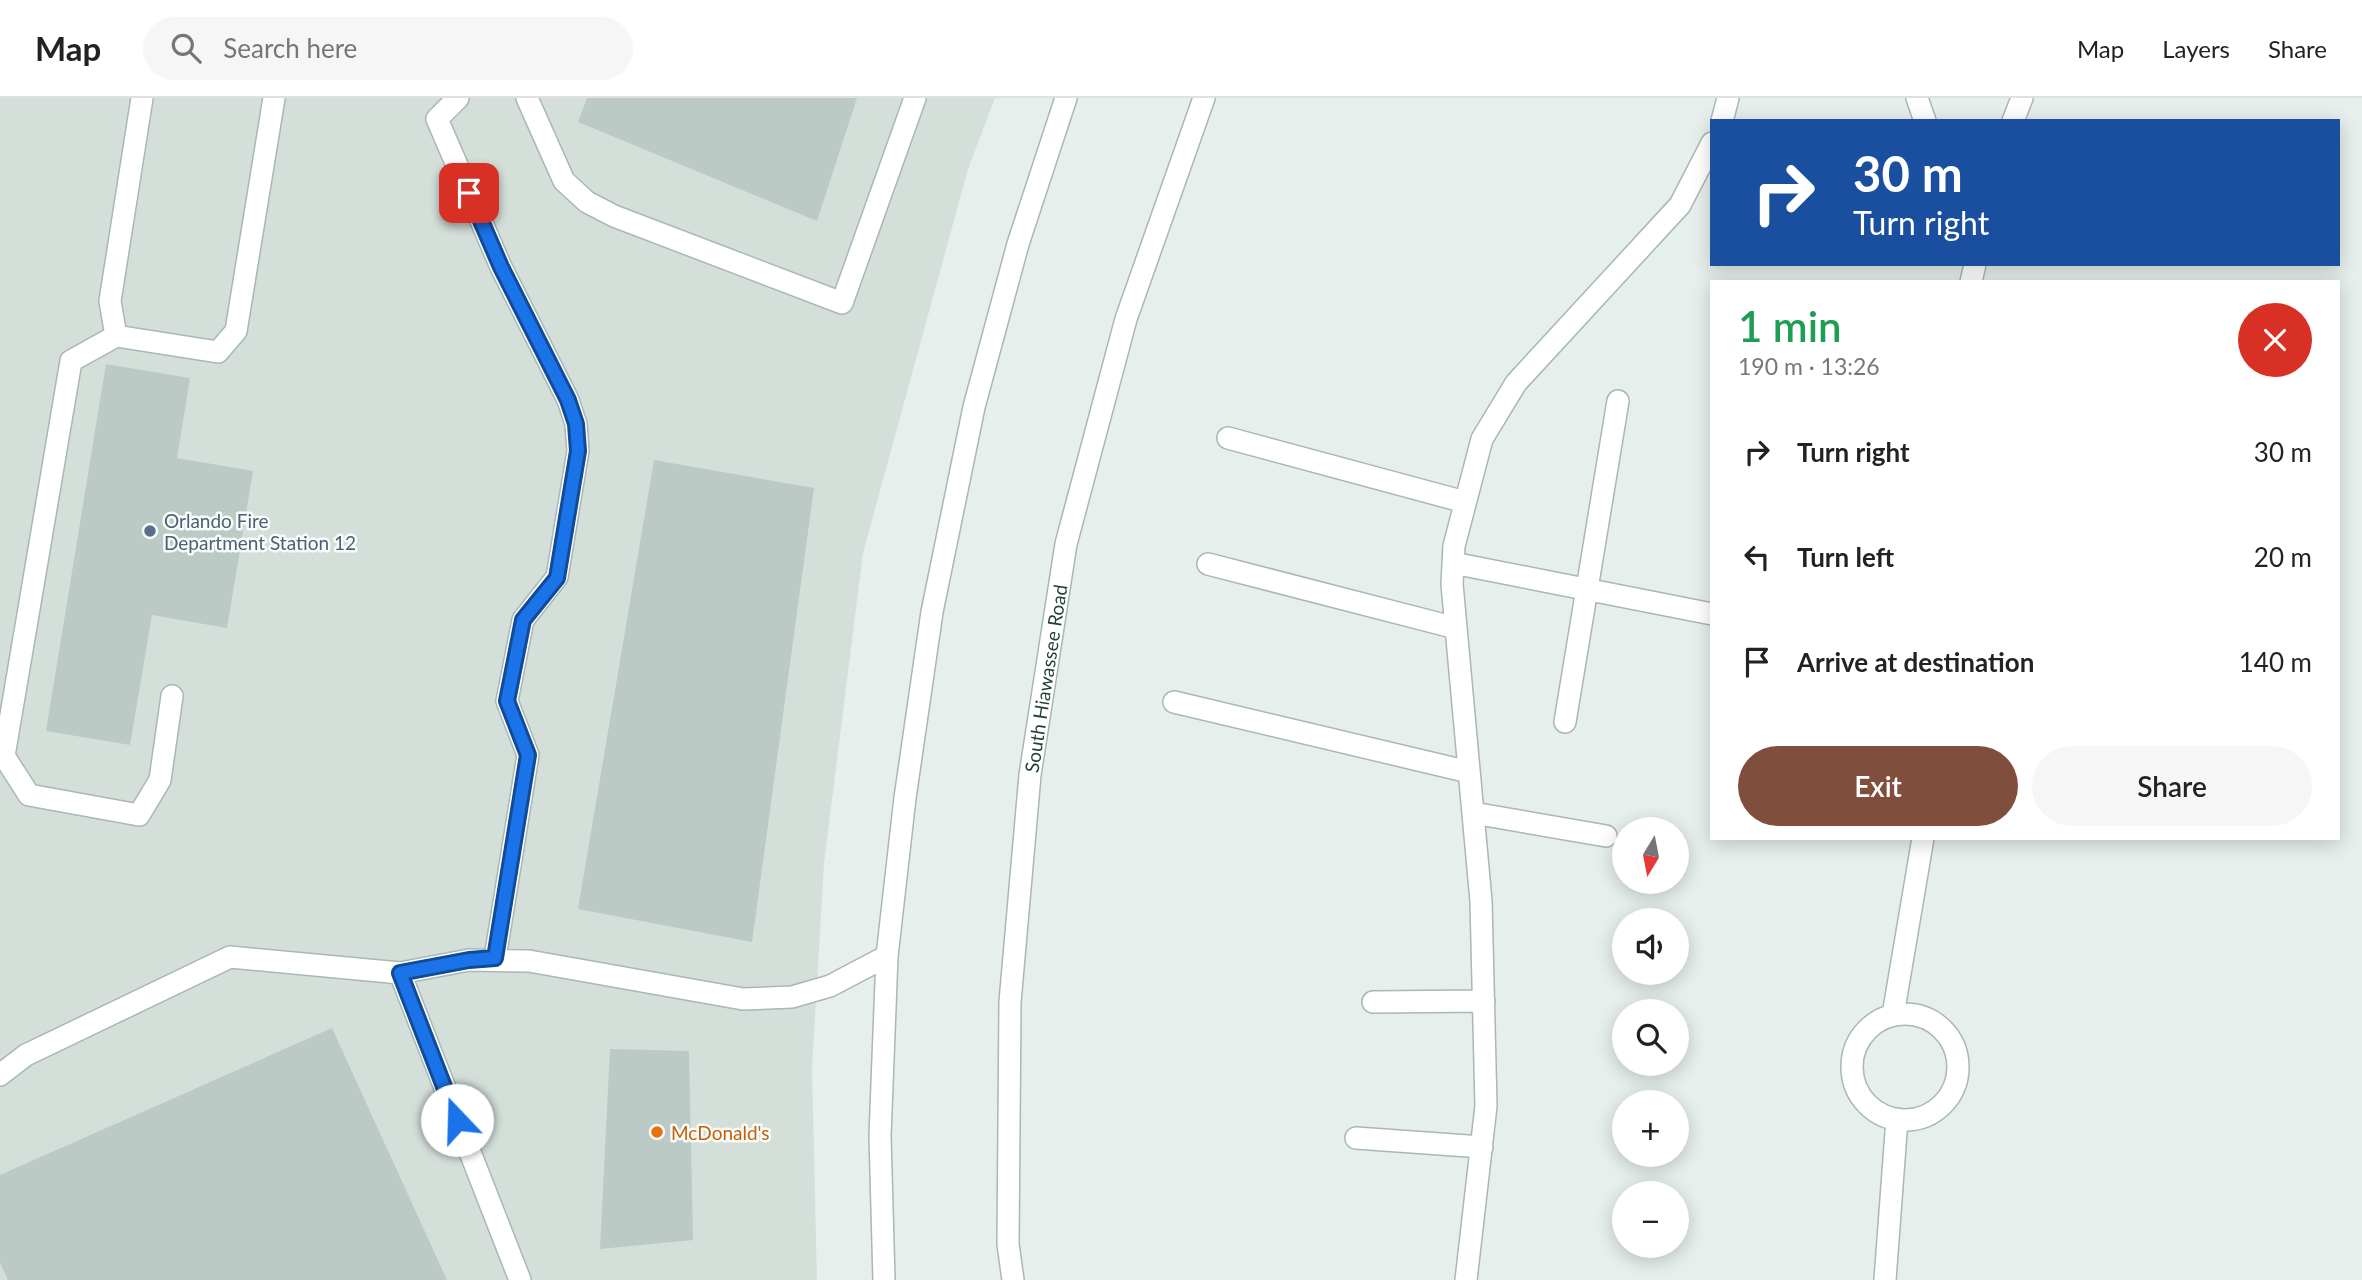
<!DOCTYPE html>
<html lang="en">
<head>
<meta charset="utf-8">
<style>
	:root { --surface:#fff; --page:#f6f6f6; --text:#222; --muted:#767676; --line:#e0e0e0; --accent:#804e3d }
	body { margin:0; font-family:Lato,sans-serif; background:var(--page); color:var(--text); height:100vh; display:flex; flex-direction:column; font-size:26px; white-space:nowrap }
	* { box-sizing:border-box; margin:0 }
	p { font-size:23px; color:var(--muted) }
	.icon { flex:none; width:38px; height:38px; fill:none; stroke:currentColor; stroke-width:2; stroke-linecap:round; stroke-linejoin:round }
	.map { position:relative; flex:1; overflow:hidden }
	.details { position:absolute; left:1710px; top:182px; width:630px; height:560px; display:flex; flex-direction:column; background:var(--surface); border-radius:0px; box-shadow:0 4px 18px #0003 }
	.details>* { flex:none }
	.banner { position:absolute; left:1710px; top:21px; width:630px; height:147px; border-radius:0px; box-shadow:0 4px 18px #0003; background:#1a4fa0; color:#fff; overflow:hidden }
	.needle { width:46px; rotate:190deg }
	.controls { position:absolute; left:1612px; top:719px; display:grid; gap:14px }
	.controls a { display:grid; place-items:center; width:77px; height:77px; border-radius:50%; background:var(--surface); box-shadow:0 4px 18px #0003; font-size:35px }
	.pin { position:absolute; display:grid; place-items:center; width:60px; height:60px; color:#fff; margin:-30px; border-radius:14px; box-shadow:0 4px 10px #0006 }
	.me { position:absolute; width:77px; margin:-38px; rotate:339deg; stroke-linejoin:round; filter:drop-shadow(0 0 5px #0008) }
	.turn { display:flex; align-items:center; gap:24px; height:147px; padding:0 28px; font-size:32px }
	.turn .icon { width:91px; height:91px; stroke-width:2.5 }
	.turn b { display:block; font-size:49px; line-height:60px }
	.round { display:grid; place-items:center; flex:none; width:74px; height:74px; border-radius:37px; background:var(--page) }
	.overview { display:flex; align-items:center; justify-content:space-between; height:119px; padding:0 28px }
	h1 { font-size:42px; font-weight:600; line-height:52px; color:#1e9e55 }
	.action { display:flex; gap:14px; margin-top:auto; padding:14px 28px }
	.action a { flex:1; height:80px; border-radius:42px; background:var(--accent); color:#fff; font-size:28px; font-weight:600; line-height:80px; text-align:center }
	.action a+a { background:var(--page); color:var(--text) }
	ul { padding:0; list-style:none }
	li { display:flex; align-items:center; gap:21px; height:105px; padding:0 28px }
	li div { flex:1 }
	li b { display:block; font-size:26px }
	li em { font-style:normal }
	header { display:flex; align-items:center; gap:42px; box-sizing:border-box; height:98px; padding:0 35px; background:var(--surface); border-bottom:2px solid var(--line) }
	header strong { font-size:33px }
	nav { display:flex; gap:38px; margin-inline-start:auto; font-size:24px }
	.search { width:490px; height:63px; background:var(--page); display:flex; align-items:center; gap:18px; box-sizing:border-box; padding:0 24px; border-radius:38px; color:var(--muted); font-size:26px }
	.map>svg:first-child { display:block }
	.built { fill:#d4dfda }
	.building { fill:#bbcac4 }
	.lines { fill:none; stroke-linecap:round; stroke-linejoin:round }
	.service-casing { stroke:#a8b8b2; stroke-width:24 }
	.tertiary-casing { stroke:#a8b8b2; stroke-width:24 }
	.service { stroke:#fff; stroke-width:21 }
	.tertiary { stroke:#fff; stroke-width:21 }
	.route-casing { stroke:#114b97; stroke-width:18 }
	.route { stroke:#1a73e8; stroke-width:12 }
	.service-dot { fill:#5c6f8a; stroke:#f7fbf9; stroke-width:2.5 }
	.food-dot { fill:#e8710a; stroke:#f7fbf9; stroke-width:2.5 }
	.labels { text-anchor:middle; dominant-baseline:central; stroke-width:5; stroke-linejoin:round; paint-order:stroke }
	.service-label { font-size:19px; fill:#4e5e75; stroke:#f7fbf9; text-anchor:start }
	.street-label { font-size:19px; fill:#24423a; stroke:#f7fbf9 }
	.food-label { font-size:19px; fill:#c56008; stroke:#f7fbf9; text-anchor:start }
</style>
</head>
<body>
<header>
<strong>Map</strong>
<div class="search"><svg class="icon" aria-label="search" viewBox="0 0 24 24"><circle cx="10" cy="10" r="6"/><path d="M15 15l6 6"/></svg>Search here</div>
<nav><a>Map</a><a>Layers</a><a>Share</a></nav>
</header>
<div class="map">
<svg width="2362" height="1182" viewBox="0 0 2362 1182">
	<rect width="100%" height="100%" fill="#e6efeb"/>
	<path class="built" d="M0 0H995L968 71 863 455 824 765 812 971 817 1182H0Z"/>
	<path class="building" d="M587 0H857L817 123 578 24Z
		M106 266 190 280 177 360 253 373 227 530 152 517 130 647 46 633Z
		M654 362 814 390 752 844 578 811Z
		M332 930 447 1182H8L0 1165V1077Z
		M610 951 689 953 693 1142 600 1151Z"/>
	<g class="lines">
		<defs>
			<path id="service" d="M142 0 110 203 116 238 218 254 236 233 274 0
				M458 0 437 21 501 169 568 302 576 326 578 353 557 479 523 522 507 603 528 657 495 860
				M527 0 564 83 587 104 614 118 842 205 915 0
				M1917 0 1925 23
				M1722 23 1728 0
				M2013 23 2022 0
				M1971 184 1975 166
				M116 238 71 263 4 658 29 697 139 717 160 682 172 598
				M1228 340 1465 404
				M1453 465 1712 516
				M1208 466 1456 530
				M1174 604 1469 674
				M1565 624 1618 303
				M1473 715 1606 738
				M400 875 520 1182
				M1373 904 1484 903
				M1852 969a53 53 0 1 1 106 0a53 53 0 1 1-106 0Z
				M1893 917 1923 740
				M0 977 26 957 230 859 400 875 469 862 529 863 743 901 792 899 830 888 887 858
				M1356 1040 1482 1049
				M1466 1182 1486 1008 1481 803 1452 486 1454 448 1482 341 1516 285 1680 107 1712 45
				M1885 1182 1897 1021"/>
			<g id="tertiary">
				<path d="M884 1182 880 1038 887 858 905 700 932 514 974 309 1018 146 1066 0"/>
				<path id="s1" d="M1013 1182 1008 1146 1010 904 1030 677 1066 446 1126 221 1204 0"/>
			</g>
		</defs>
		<use href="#service" class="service-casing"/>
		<use href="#tertiary" class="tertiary-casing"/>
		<use href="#service" class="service"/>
		<use href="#tertiary" class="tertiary"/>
	</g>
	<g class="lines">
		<defs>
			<path id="route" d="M457 1022 400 875 469 862 495 860 528 657 507 603 523 522 557 480 578 353 576 326 568 302 501 169 469 95"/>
		</defs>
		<use href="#route" class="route-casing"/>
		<use href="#route" class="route"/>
	</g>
	<circle class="service-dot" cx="150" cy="433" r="7"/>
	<circle class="food-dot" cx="657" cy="1034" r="7"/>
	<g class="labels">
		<g class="service-label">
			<text x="164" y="422">Orlando Fire<tspan x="164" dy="22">Department Station 12</tspan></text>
		</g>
		<g class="street-label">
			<text stroke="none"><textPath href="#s1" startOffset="604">South Hiawassee Road</textPath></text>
		</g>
		<g class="food-label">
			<text x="671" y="1034">McDonald's</text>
		</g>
	</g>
</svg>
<div class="controls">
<a><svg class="needle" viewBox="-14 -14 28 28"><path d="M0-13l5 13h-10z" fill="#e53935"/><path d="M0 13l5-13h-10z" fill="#767676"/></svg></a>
<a><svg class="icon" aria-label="sound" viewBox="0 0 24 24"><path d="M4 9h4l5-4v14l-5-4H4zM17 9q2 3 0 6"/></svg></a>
<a><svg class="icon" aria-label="search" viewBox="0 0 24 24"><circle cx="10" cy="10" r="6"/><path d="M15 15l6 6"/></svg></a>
<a>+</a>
<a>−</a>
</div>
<div class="pin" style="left:469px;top:95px;background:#d93025"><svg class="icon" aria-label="arrive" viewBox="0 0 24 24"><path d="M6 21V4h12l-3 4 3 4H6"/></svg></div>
<svg class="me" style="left:457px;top:1022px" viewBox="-20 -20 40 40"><circle r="19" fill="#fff"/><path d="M0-13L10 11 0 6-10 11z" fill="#1a73e8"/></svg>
<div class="banner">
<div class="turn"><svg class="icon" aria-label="right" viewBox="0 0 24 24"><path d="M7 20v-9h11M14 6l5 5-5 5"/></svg><div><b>30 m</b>Turn right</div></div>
</div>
<section class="details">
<div class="overview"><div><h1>1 min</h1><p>190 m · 13:26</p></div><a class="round" style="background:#d93025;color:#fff"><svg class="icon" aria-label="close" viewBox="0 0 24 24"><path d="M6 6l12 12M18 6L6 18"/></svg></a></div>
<ul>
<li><svg class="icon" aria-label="right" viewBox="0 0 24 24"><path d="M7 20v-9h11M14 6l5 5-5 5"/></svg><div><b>Turn right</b></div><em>30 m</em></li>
<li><svg class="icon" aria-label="left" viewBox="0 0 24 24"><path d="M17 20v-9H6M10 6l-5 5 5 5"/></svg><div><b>Turn left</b></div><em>20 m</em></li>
<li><svg class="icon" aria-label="arrive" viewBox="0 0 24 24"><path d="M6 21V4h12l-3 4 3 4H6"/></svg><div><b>Arrive at destination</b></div><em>140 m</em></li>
</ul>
<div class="action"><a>Exit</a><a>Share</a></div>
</section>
</div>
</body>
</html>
